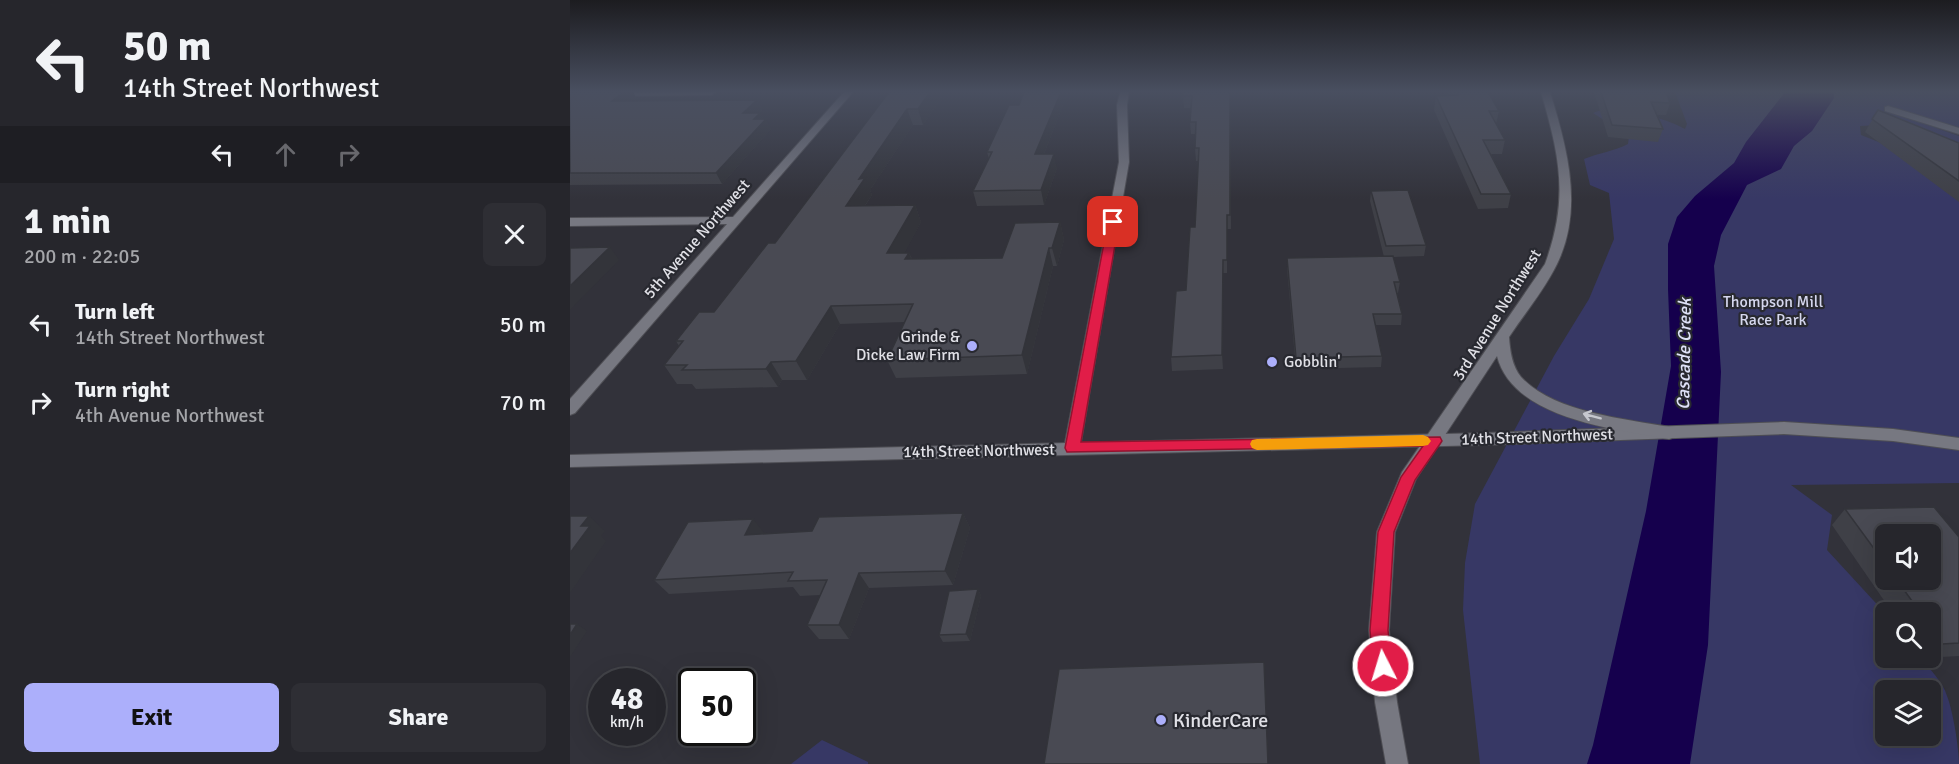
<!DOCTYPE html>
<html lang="en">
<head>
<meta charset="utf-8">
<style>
	:root { --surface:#26262c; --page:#2e2e34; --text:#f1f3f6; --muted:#a4a5a9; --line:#424348; --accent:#acaffb }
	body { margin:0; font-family:Signika,sans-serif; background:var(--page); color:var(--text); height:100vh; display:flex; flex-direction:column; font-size:22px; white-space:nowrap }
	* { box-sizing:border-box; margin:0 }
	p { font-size:20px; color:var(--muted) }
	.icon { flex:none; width:33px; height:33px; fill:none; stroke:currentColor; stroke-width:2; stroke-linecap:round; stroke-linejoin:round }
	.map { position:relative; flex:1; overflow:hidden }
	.side { display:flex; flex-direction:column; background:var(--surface); width:570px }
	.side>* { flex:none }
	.guide { background:#26262c; color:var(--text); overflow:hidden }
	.tools { position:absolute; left:1305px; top:524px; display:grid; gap:12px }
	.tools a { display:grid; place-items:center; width:66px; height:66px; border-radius:9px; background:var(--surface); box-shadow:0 6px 24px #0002,0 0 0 2px var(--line); font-size:30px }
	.speed { position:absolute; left:18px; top:668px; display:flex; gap:12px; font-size:30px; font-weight:700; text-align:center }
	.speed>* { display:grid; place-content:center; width:78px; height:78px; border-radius:50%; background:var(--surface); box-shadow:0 6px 24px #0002,0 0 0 2px var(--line); line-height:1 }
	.speed small { font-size:15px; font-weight:400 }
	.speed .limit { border:3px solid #111; border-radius:9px; background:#fff; color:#111 }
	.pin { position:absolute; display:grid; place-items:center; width:51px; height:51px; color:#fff; margin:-26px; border-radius:12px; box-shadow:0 3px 9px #0006 }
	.me { position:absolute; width:66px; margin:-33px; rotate:355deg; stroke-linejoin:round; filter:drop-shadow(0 0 4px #0008) }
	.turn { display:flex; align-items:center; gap:21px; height:126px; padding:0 24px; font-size:27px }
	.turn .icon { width:78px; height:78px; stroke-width:2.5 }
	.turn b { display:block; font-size:42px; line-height:51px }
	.lanes { display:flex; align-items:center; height:57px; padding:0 24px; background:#0003; justify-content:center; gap:30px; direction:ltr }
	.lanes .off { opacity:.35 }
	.round { display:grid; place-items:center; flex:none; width:63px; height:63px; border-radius:9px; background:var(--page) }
	.overview { display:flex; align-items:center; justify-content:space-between; height:102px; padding:0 24px }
	h1 { font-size:36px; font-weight:700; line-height:45px }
	.cta { display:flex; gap:12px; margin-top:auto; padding:12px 24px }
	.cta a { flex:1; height:69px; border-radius:9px; background:var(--accent); color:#111; font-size:24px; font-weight:700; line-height:69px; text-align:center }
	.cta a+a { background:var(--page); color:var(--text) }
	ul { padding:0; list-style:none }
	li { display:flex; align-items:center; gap:18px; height:78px; padding:0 24px }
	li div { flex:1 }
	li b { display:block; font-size:22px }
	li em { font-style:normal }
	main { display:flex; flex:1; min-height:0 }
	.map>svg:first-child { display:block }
	.green { fill:#373865; fill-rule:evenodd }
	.water { fill:#15004d }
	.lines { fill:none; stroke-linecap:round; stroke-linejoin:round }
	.minor-casing { stroke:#4e4e54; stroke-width:2 }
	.tertiary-casing { stroke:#4e4e54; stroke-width:2 }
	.secondary-casing { stroke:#4e4e54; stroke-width:2 }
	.minor { fill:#777881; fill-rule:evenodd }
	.tertiary { fill:#777881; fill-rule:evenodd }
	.secondary { fill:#777881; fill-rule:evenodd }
	.wall { fill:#3f4047; fill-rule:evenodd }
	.shaded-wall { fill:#33343a }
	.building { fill:#494a53; stroke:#33343a; stroke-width:1.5 }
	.oneway { stroke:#c6c7ce }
	.route { fill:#e11d48; stroke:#92132f; stroke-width:1.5 }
	.slow { fill:#f59e0b }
	.poi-dot { fill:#acaffb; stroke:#282930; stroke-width:2 }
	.labels { text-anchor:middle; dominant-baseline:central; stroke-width:4.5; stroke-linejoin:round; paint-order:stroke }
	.street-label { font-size:16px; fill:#e1e1e7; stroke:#282930 }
	.park-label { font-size:16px; fill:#d5d7ee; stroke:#282930 }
	.poi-label { font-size:16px; fill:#e1e1e7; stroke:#282930; text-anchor:end }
	.water-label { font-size:18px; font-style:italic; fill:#dee1f7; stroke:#282930 }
	.near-poi-label { font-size:20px; fill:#e1e1e7; stroke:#282930; text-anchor:start }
</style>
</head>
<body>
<main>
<section class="side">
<div class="guide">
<div class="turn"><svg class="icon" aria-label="left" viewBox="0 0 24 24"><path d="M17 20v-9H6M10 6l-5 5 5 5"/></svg><div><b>50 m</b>14th Street Northwest</div></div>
<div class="lanes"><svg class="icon" aria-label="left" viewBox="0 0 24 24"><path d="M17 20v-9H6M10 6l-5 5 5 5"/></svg><svg class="icon off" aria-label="ahead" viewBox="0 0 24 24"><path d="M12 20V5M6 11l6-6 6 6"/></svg><svg class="icon off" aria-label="right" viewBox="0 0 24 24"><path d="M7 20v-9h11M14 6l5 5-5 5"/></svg></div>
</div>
<div class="overview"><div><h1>1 min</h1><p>200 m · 22:05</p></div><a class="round"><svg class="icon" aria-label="close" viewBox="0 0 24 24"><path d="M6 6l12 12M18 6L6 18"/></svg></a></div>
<ul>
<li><svg class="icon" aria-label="left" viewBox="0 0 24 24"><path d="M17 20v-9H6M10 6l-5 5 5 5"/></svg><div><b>Turn left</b><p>14th Street Northwest</p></div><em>50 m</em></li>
<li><svg class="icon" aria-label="right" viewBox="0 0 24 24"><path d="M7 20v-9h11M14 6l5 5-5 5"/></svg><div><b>Turn right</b><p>4th Avenue Northwest</p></div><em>70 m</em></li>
</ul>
<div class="cta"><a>Exit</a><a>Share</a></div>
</section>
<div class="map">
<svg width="1389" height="764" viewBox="0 0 1389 764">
	<rect width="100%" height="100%" fill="#32323a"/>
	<path class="green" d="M1105 92H1389V128L1349 122 1389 136V155L1309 125 1290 126 1291 135 1389 174V483L1221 485 1262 515 1257 550 1315 613 1316 657H1351C1359 669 1373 682 1377 696 1383 711 1389 748 1389 764H910L893 610 895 563 905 504 984 356 1019 299 1044 239 1039 193 1020 185 1014 159C1029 153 1044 151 1058 144L1059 136 1023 113C1043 103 1096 118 1115 129L1117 124ZM1316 690H1360V735H1316Z
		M252 740 298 762V764H221Z"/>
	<path class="water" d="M1215 92H1264V98L1242 131 1224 146 1211 169 1177 185 1151 235 1144 266 1151 372 1138 645 1120 764H1017L1023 745 1076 511 1101 366 1098 289V244L1107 217 1125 196 1164 163 1176 142Z"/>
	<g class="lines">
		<defs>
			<path id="minor" d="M146 92 142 95 45 96 40 93Z
				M274 92H283L5 413 0 415V399L157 224 0 226V218L163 217Z
				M550 92H559L557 105 559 162 510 448 508 452 502 454 496 452 494 448 549 162 547 105Z
				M1318 106 1389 128V134L1315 111V107Z"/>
			<path id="tertiary" d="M1214 422 1323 429 1389 438V450L1323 441 1214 434 915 445 0 467V455L915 433Z"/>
			<path id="secondary" d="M971 92H980C997 147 1014 209 987 264 975 289 955 313 939 337 940 351 942 366 951 377 983 412 1054 419 1099 427L1105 429 1107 433 1105 437 1099 439C1045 429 943 419 927 356L846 479 825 532 819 630 827 702 838 764H816L805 702 799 630 807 532 832 472 975 264C999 199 990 157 971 92Z"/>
		</defs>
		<use href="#minor" class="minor-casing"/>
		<use href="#tertiary" class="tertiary-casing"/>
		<use href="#secondary" class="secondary-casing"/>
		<use href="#minor" class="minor"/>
		<use href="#tertiary" class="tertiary"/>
		<use href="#secondary" class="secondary"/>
	</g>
	<path class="wall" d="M0 92H63L66 98 63 101 187 100 192 110 189 113 201 129 152 184 0 185Z
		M319 92H375L353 125H343L300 190 302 195 295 206 345 205 351 222 334 253H339L342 259 432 258 490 222 494 240 487 266H483L457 374 326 378 317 360 335 322 270 324 237 380H212L208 387 126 389 122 384H107L94 365 109 346 106 341 144 312 205 243Z
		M454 92H498L474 154 487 168 474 205 407 206 403 191 419 159 417 152 449 105Z
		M660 92 661 229H657V273H653V369L602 371 601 357 616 290 625 227 629 161H626L625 148 626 134H621L620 122 622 108H614L613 96Z
		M878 92H918L929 111 926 124 935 140 932 154H921L941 194 938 208 908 209 864 110 866 96H879Z
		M1024 92H1096L1100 103 1096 115H1087L1093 129 1088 142 1038 137Z
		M1308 110 1389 143V202L1295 132Z
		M801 191 856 245 854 256 823 257 830 282 828 293H827L832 314 831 325H806L812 356 811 367 726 369 717 269V258L814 257 800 201Z
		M1275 509 1389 537V656L1354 658 1353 657H1360V612H1322L1262 525ZM1316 534 1360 579H1316Z
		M393 513 400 528 383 585 299 588 279 639H249L237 625 250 595 230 596 223 587 99 594 84 580 195 534 242 531Z
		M408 589 411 596 400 641 373 642 369 635Z"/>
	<path class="shaded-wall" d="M54 92H63L66 98 48 112 42 101Z
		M360 92H375L353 125 348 109Z
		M491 92H498L468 169 465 154Z
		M187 100 192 110 178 124 173 113Z
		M337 109 343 125 300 190 302 195 283 223 276 206 289 179Z
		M190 113 194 121 196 119 201 129 152 184 146 173 184 119Z
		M484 154 487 168 474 205 471 190Z
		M345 205 351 222 325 271 317 253Z
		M490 222 494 240 487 266 482 248Z
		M40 247 49 260 0 310V286Z
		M479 248 483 266 457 374 452 355Z
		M339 253 346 270 335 259Z
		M653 260V369L652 355Z
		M261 306 270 324 237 380 226 361Z
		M201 362 212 380 208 387 196 369Z
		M393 513 400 528 383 585 375 571Z
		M19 516 35 531 31 536 36 541 0 593V553L11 526Z
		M183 519 195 534 175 535Z
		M289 573 299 588 279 639 269 625Z
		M408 589 411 596 400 641 396 634Z
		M7 624 17 631 0 657V635Z"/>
	<path class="building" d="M0 92H54L42 101 187 100 173 113H190L184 119H196L146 173H0Z
		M319 92H360L348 109H337L289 179 295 178 276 206 345 205 317 253H339L335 259 432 258 445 223 490 222 482 248H479L452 355 317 360 343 304 261 306 226 361 201 362 196 369 112 370 117 365H94L113 341H106L129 312H144L198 243H205Z
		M454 92H491L465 154H484L471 190 403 191 422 152H417L439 105H449Z
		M613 92H660V215H657V260H653L652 355 601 357 606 291 616 290 620 227H625L629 148H625L626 122H620L622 96H613Z
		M887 92H918L929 111H919L935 140H913L941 194H911L866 96 888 95Z
		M1031 92H1096L1100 103 1081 102 1093 129 1042 125Z
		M1308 110 1389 143V181L1302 119Z
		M838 190 856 245 816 246 801 191Z
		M40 247 0 286V248Z
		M823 256 830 282H824L832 314H803L812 356 726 358 717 258Z
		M1364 507 1389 537V643L1372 644 1360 627V612H1350L1326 579H1360V534H1316V565L1275 509Z
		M393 513 375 571 289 573 269 625H237L257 580 218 581 223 572 84 580 118 522 183 519 175 535 242 531 249 517Z
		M0 516H19L11 526H20L0 553Z
		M408 589 396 634 369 635 379 591Z
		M0 624H7L0 635Z
		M694 662 698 764H474L489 669Z"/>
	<defs><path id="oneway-shaft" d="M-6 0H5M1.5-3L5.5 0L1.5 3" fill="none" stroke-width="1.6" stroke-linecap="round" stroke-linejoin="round" transform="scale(1.5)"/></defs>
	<use class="oneway" href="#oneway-shaft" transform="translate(1022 416) rotate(-165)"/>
	<linearGradient id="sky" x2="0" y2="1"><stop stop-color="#1c1c20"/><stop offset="0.46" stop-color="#494f60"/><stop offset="1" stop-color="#494f60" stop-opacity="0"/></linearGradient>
	<rect width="1389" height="199" fill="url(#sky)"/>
	<path class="route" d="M543 219 549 222 511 442 870 437 872 441 870 444 845 480 824 532 818 630 822 666 819 672 813 675 806 672 803 666 800 630 808 532 831 477 853 446 497 452 495 448 538 222Z"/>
	<path class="slow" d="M853 435 858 437 861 441 858 445 853 446 687 450 682 448 680 444 682 440 687 439Z"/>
	<g class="poi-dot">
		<circle cx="402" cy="346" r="6"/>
		<circle cx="702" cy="362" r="6"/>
		<circle cx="591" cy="720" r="6"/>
	</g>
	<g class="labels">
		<g class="street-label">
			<text transform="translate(127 239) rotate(-49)">5th Avenue Northwest</text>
			<text transform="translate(927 315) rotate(-58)">3rd Avenue Northwest</text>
			<text transform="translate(967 437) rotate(-2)">14th Street Northwest</text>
			<text transform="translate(409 451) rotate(-1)">14th Street Northwest</text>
		</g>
		<g class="park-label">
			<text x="1203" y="302">Thompson Mill<tspan x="1203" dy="18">Race Park</tspan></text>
		</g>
		<g class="poi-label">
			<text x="390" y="337">Grinde &amp;<tspan x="390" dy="18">Dicke Law Firm</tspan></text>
			<text x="714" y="362" text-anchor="start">Gobblin'</text>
		</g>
		<g class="water-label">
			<text transform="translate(1114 354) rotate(-89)">Cascade Creek</text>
		</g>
		<g class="near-poi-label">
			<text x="603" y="720">KinderCare</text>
		</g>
	</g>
</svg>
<div class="tools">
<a><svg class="icon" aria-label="sound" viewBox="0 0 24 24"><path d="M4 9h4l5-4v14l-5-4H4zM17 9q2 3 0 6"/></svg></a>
<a><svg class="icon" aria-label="search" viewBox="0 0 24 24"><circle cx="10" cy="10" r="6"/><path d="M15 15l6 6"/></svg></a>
<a><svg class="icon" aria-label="layers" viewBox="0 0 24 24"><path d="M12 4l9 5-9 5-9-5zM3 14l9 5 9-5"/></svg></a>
</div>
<div class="speed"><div>48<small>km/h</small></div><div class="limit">50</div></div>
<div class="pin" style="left:543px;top:222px;background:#d93025"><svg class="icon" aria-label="arrive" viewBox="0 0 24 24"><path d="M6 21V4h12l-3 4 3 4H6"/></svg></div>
<svg class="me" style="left:813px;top:666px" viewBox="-20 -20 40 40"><circle r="17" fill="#e11d48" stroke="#fff" stroke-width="3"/><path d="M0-11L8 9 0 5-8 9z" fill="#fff"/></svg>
</div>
</main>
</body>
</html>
